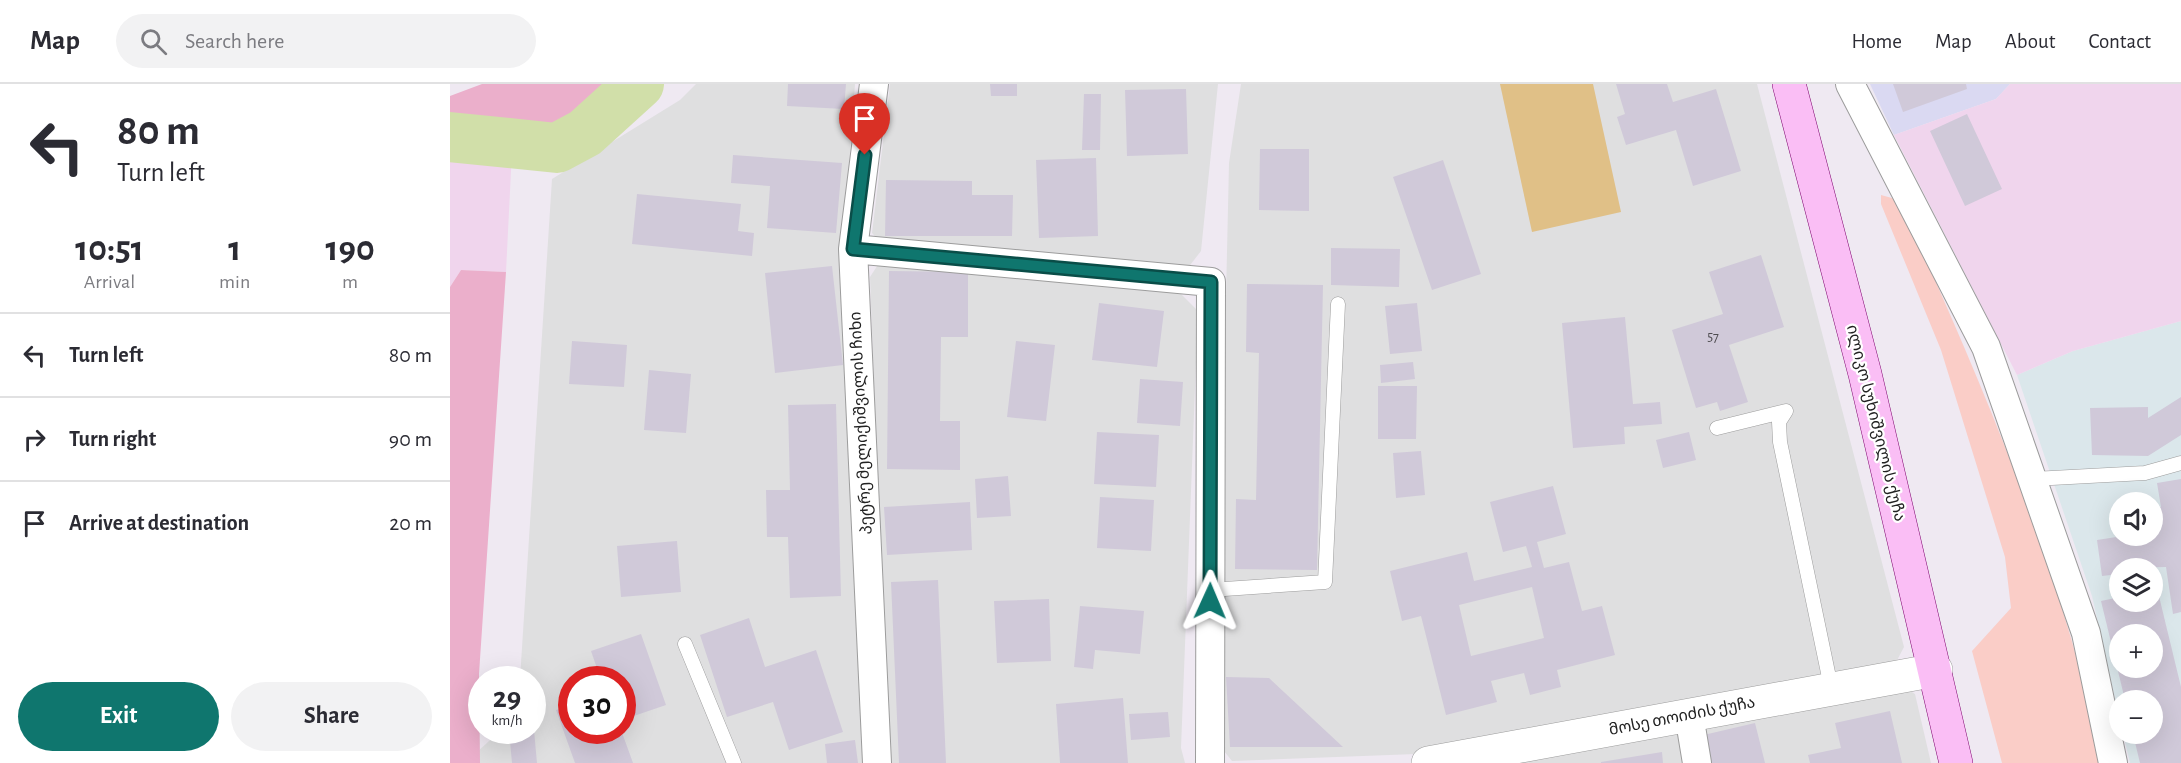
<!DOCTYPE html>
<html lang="en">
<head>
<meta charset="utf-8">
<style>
	:root { --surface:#fff; --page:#f2f2f3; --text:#2b2b33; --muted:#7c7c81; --line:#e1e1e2; --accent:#0f766e }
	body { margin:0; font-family:"Alegreya Sans","Noto Sans Georgian",sans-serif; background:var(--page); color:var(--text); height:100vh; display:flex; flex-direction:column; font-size:22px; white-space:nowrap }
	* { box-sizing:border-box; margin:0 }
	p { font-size:20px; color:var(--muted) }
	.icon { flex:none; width:33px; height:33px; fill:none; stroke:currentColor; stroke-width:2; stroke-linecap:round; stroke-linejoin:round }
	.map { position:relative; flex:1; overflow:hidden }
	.side { display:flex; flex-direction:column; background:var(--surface); width:450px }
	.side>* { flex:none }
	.top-card { background:#fff; color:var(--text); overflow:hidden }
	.buttons { position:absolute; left:1659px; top:408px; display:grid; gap:12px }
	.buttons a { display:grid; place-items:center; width:54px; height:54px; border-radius:50%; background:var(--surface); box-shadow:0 6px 24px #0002; font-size:30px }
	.speed { position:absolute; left:18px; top:582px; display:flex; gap:12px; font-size:30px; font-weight:700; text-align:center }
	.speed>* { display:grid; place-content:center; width:78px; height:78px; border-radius:50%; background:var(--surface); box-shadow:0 6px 24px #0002; line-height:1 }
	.speed small { font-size:15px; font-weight:400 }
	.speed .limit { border:9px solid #d22; background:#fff; color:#111 }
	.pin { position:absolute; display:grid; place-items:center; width:51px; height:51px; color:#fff; margin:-62px -26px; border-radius:50% 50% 50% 0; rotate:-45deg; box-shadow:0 0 6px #0007 }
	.pin .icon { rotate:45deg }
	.me { position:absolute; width:66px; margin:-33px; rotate:1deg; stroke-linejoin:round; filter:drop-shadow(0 0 4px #0008) }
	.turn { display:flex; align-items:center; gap:21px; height:126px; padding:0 18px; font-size:27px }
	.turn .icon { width:78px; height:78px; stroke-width:2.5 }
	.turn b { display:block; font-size:42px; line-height:51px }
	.eta { display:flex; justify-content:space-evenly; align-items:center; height:102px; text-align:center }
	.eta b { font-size:36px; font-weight:600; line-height:42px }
	.cta { display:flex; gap:12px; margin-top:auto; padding:12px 18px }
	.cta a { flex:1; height:69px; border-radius:36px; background:var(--accent); color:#fff; font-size:24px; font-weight:600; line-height:69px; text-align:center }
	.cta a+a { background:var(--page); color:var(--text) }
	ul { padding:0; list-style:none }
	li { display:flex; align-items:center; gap:18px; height:84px; padding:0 18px; border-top:2px solid var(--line) }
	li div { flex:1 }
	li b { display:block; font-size:22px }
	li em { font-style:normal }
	header { display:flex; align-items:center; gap:36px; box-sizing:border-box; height:84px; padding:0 30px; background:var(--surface); border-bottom:2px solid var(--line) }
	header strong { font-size:28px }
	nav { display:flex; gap:33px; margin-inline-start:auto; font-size:21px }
	.search { width:420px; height:54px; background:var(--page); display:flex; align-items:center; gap:15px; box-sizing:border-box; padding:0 21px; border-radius:33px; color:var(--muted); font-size:22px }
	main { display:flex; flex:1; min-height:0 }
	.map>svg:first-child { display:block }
	.residential { fill:#dfdfe0; fill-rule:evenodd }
	.commercial { fill:#dad9f2 }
	.industrial { fill:#dbe7eb; fill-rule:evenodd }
	.farmland { fill:#f0d5ed }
	.grass { fill:#ebafcb }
	.park { fill:#facdc7 }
	.pitch { fill:#e0c087 }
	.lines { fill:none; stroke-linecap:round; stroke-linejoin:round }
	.river { stroke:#d1dfa9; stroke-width:50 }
	.building { fill:#d0c9d9; fill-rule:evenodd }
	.service-casing { stroke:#9c9c9c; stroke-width:15 }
	.minor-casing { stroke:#9c9c9c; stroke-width:30 }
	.tertiary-casing { stroke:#9c9c9c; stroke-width:34 }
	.secondary-casing { stroke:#7d046d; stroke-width:34 }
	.service { stroke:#fff; stroke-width:14 }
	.minor { stroke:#fff; stroke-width:28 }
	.tertiary { stroke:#fff; stroke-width:33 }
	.secondary { stroke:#fabef5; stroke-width:33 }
	.route-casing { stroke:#0a4d48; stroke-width:15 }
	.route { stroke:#0f766e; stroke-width:10 }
	.labels { text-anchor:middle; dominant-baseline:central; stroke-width:4.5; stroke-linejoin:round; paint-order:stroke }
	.number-label { font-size:14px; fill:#4e4c50 }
	.street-label { font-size:16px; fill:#222; stroke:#fff }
</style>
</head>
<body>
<header>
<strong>Map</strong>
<div class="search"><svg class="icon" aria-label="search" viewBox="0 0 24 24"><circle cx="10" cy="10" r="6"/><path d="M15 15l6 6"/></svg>Search here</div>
<nav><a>Home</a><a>Map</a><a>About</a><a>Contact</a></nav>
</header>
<main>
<section class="side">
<div class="top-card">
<div class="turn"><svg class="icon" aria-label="left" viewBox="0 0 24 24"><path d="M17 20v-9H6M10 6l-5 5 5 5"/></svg><div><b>80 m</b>Turn left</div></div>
</div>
<div class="eta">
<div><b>10:51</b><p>Arrival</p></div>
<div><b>1</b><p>min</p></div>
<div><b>190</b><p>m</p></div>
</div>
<ul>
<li><svg class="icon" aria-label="left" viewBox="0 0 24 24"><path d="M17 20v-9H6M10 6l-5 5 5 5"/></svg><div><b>Turn left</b></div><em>80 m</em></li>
<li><svg class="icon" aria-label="right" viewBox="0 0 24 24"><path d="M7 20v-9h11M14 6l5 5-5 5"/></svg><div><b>Turn right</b></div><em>90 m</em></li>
<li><svg class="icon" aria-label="arrive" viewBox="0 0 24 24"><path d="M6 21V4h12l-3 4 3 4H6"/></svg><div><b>Arrive at destination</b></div><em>20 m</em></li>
</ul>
<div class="cta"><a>Exit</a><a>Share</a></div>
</section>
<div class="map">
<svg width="1731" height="679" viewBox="0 0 1731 679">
	<rect width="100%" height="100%" fill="#efe9f2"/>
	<path class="residential" d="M246 0H405L393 166 419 679H15L50 647 82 646V596L70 595 102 95 230 16ZM122 596H172V646H122Z
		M440 0H768L751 167 734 189 433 161 422 149Z
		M791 0H1307L1454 563 1444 582 966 670 782 677 766 657 779 79Z
		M431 176 728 207 748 227 731 664 735 679H438L420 193Z
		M1457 605 1465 610 1481 679H1048Z"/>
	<path class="commercial" d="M1420 0H1560L1546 15 1444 51Z"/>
	<path class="industrial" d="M1731 237V679H1680L1673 650H1702V616H1670L1669 633 1642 512 1567 291 1623 267ZM1670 418H1702V452H1670ZM1670 484H1702V518H1670ZM1670 550H1702V584H1670Z"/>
	<path class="farmland" d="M1560 0H1731V237L1623 267 1567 291 1444 51 1546 15Z
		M62 67 56 188 11 186 0 203V68Z"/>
	<path class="grass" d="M32 0H189L135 49 107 64 63 59 62 67 0 68V12Z
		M11 186 56 188 29 590 30 679H0V203Z"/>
	<path class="park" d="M1431 111 1449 116C1531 297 1612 483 1652 679H1552L1522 567 1561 524 1555 473 1491 266 1431 120Z"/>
	<path class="pitch" d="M1050 0H1143L1171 128 1082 148Z"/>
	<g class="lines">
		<path class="river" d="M0 53 107 64 135 49 189 0"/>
	</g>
	<path class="building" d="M338 0H396L394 25 337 22Z
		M540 0H567V12H541Z
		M1166 0H1217L1223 18 1266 5 1291 87 1243 102 1226 46 1176 61 1167 33 1175 30Z
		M1443 0H1516L1517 5 1453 28Z
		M736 5 738 70 677 72 675 6Z
		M634 10H651L650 66H632Z
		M1517 30 1552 105 1515 122 1480 47Z
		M810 65H859V127L809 126Z
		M283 71 392 79 386 149 317 144 320 102 281 99Z
		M646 74 648 152 589 154 586 76Z
		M993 76 1031 190 982 206 943 93Z
		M436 96 522 97V111H563L562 152H435Z
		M187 110 291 120 288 147 304 149 302 172 182 160Z
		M881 164 950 165 949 203 881 201Z
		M1311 171 1334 243 1279 261 1298 318 1270 327 1267 318 1246 324 1222 246 1273 230 1259 188Z
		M382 182 393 281 325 289 315 189Z
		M439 187 518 188V253H491L490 337H510V386L437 385Z
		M797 200 873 201 867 486 785 485 786 415 806 416 809 269 796 268Z
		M649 219 714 227 707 283 642 276Z
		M967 219 972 267 940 270 935 222Z
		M1175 233 1183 320 1210 318 1212 340 1174 343 1175 360 1123 364 1112 239Z
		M122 257 177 261 174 303 119 300Z
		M566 257 605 261 596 337 557 333Z
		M963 278 965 295 931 299 930 281Z
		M199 286 241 290 236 349 194 346Z
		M690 295 733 298 730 342 687 339Z
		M928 302H967L966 355H928Z
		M1731 313V351L1698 372 1642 371 1640 324 1698 323V334Z
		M386 320 391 512 340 514 338 453H317L316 406H340L338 321Z
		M647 348 709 351 706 403 644 400Z
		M1239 348 1246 376 1213 384 1206 356Z
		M971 367 975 411 946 414 943 369Z
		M558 392 561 432 527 434 525 395Z
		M1731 395V528L1723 530 1716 483 1670 484V490L1652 492 1647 456 1673 452H1702V424L1711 423 1707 399Z
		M1103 402 1116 450 1087 458 1094 484 1119 478 1132 527 1152 522 1165 571 1107 586 1111 603 1080 611 1074 589 1041 597 1047 618 996 631 971 532 952 537 940 487 1017 468 1024 497 1082 483 1076 462 1053 468 1040 418ZM1082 503 1094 554 1021 572 1009 521Z
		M650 413 704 416 701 467 647 464Z
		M520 418 522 466 437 471 434 423Z
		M227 457 231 508 171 513 167 462Z
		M488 496 496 679H449L441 498Z
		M1707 504 1731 603V679H1690L1683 650H1702V616H1675L1651 517 1670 513V518H1702V505ZM1670 550H1702V584H1670Z
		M599 515 601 577 547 579 544 517Z
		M630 522 694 527 690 570 645 566 643 585 624 583Z
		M299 534 315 583 366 566 393 648 339 666 323 618 277 633 250 551Z
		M191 550 216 621 172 636V596H151L141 567Z
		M776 593 819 594 893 663H780Z
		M673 614 678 679H610L606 620Z
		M122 621V646H171L183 679H125L106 626Z
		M1440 627 1452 679H1360L1358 671 1391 664 1385 639Z
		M718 628 720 653 681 656 679 630Z
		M1305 639 1315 679H1251L1245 653Z
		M59 646H84L87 679H62Z
		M405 656 408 679H377L375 660Z
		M1212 668 1213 679H1151V678Z"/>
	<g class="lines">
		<defs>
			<path id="service" d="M1267 344 1336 327 1329 338 1330 358 1381 603
				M1583 395 1695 389 1731 379
				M760 506 875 498 888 220
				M235 560 284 679"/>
			<path id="minor" d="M424 0 403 165 427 679
				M1400 0 1536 263 1636 549 1663 679
				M403 165 761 198 760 679
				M1239 631 1247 679"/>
			<path id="tertiary" d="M978 679 1486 586"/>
			<path id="secondary" d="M1339 0 1415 290 1506 679"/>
		</defs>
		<use href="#service" class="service-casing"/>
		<use href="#minor" class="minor-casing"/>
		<use href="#tertiary" class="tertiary-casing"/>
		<use href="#secondary" class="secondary-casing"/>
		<use href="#service" class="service"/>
		<use href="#minor" class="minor"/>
		<use href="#tertiary" class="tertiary"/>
		<use href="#secondary" class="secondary"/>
	</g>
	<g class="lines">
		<defs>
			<path id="route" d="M415 71 403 165 761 198 760 517"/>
		</defs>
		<use href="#route" class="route-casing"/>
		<use href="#route" class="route"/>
	</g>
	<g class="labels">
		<g class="number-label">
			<text x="1263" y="253">57</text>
		</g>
		<g class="street-label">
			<text transform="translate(411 339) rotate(-93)">პეტრე მელიქიშვილის ჩიხი</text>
			<text transform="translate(1426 339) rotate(76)">ილიკო სუხიშვილის ქუჩა</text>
			<text transform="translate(1232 632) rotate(-11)">მოსე თოიძის ქუჩა</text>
		</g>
	</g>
</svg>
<div class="buttons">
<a><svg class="icon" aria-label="sound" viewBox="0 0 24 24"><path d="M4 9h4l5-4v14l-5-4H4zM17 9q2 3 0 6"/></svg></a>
<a><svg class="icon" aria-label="layers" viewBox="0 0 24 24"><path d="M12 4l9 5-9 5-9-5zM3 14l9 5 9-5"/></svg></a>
<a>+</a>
<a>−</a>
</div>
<div class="speed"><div>29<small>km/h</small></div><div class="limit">30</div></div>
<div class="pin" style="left:415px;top:71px;background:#d93025"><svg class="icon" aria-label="arrive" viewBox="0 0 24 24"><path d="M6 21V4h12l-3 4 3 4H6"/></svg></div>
<svg class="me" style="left:760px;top:517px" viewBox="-20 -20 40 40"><path d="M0-17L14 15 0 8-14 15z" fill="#0f766e" stroke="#fff" stroke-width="4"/></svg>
</div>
</main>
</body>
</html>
